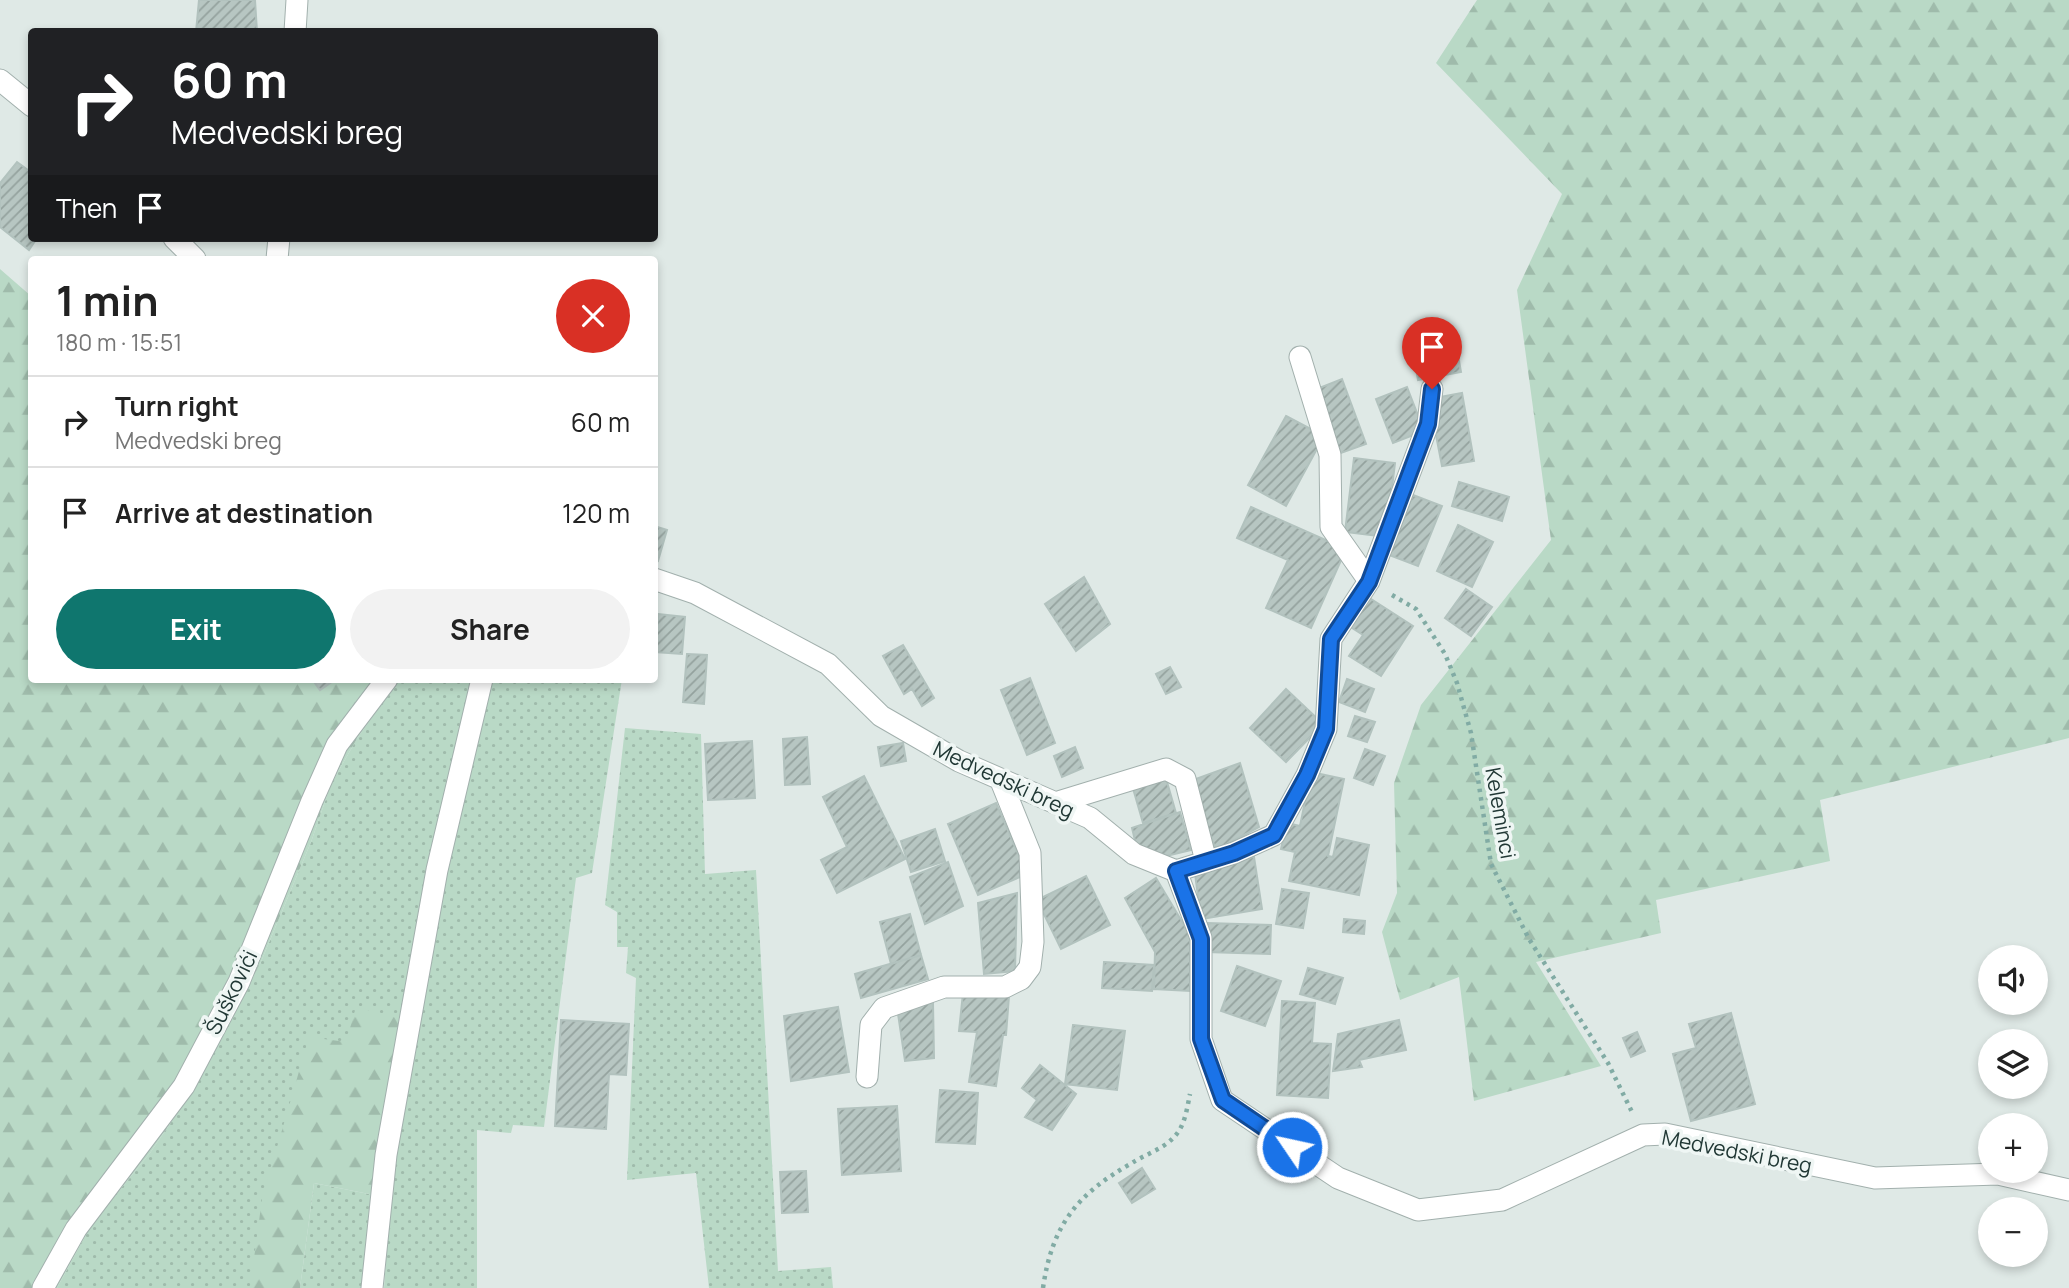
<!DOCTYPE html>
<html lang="en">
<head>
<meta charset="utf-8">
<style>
	:root { --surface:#fff; --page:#f2f2f2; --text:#222; --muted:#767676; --line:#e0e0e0; --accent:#0f766e }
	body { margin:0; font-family:Manrope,sans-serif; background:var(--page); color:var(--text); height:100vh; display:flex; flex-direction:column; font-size:26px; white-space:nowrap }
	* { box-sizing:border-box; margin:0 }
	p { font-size:23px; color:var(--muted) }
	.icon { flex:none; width:38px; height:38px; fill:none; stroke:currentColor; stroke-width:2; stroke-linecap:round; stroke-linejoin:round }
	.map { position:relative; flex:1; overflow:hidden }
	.details { position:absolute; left:28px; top:256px; width:630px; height:427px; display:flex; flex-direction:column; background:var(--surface); border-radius:7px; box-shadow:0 4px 10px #0003 }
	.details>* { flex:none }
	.top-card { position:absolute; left:28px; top:28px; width:630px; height:214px; border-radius:7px; box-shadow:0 4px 10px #0003; background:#202124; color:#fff; overflow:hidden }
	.controls { position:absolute; left:1978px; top:945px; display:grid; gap:14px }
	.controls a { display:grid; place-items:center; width:70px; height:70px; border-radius:50%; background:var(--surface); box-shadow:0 4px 10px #0003; font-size:35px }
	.pin { position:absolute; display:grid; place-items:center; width:60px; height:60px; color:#fff; margin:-72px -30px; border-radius:50% 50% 50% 0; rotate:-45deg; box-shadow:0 0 7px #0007 }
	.pin .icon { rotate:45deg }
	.me { position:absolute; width:77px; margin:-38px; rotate:304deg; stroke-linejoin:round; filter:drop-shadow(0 0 5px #0008) }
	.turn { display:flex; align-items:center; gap:24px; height:147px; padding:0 28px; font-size:32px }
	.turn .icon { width:91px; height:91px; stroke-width:2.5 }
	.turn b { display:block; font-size:49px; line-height:60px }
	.then { display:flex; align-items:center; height:66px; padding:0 28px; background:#0003; gap:14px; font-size:26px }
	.round { display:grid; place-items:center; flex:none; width:74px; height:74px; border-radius:37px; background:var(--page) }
	.head { display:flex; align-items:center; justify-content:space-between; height:119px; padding:0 28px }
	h1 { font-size:42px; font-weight:700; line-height:52px }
	.primary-button { display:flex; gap:14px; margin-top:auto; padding:14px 28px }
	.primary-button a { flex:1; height:80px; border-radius:42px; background:var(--accent); color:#fff; font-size:28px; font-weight:700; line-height:80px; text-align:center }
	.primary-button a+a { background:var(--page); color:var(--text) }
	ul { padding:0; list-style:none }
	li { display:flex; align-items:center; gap:21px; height:91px; padding:0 28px; border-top:2px solid var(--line) }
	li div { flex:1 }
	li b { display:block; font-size:26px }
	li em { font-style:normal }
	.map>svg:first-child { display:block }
	.grass { fill:url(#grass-dots) }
	.forest { fill:url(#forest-firs) }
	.building { fill:url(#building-hatch); stroke:#b2c2be; stroke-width:2 }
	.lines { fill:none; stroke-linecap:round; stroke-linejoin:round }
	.minor-casing { stroke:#a2b0ad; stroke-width:23 }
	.path { stroke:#81aba4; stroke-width:4.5; stroke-dasharray:3.5 5; stroke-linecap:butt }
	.minor { stroke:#fff; stroke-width:21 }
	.route-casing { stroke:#114b97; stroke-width:18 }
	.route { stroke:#1a73e8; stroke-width:12 }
	.labels { text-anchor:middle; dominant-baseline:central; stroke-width:7; stroke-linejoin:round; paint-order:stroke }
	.street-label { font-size:21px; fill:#213835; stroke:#eff6f4 }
</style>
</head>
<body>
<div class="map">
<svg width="2069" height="1288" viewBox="0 0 2069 1288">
	<defs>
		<pattern id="grass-dots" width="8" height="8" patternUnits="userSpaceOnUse" patternTransform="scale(1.75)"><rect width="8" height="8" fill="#b9d9c6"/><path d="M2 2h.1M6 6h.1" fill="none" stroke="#9fbbab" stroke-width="1.8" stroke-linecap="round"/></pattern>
		<pattern id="forest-firs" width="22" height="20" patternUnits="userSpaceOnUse" patternTransform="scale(1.75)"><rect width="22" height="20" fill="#b9d9c6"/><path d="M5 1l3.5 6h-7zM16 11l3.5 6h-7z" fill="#9fbbab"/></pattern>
		<pattern id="building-hatch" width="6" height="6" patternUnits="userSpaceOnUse" patternTransform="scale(1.75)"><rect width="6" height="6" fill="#b7c6c2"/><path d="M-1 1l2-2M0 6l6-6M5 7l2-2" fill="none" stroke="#94a29e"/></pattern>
	</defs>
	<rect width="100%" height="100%" fill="#dfe9e6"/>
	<path class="grass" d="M399 679H474L402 1019 346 1042 251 1288H260H57L91 1225 150 1153 191 1093 260 964 311 842 331 784 358 737Z
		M488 679H622L592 873 576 878 544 1127 513 1125 511 1133 477 1130V1288H384L392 1175 451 839Z
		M625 728 701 734 705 874 756 870 778 1271 831 1267 833 1288H709L696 1173 627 1180 636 978 626 973 628 947H617V912L605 905Z
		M314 1183 374 1195 363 1288H300Z"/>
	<path class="forest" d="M1477 0H2069V738L1820 800 1830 861 1656 900 1661 933 1536 962 1601 1066 1474 1101 1459 977 1400 1000 1382 932 1397 893 1394 783 1421 705 1551 540 1517 290 1562 194 1436 63Z
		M0 269 31 296 32 679H399L358 737 331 784 311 842 260 964 191 1093 150 1153 91 1225 57 1288H0Z
		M356 1007 402 1019 374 1195 314 1183 300 1288H250L262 1199 309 1037 346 1042Z"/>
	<path class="building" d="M199 0H255L257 32H196Z
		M17 162 32 173V238H37L29 250 0 227V183Z
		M1456 344 1461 372 1418 380 1413 352Z
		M1342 379 1366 444 1338 454 1314 390Z
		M1407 387 1424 431 1393 443 1376 399Z
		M1462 393 1474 461 1442 466 1429 399Z
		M1286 416 1324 436 1286 506 1248 485Z
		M1354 458 1395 463 1386 537 1345 532Z
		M1459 482 1509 497 1502 521 1452 506Z
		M1413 495 1442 506 1418 566 1389 555Z
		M1251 507 1346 549 1311 628 1266 608 1288 560 1237 538Z
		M1458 525 1493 542 1472 587 1437 571Z
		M654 526 667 530 658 561 654 560Z
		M1084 577 1110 624 1076 651 1045 604Z
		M1466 589 1492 607 1471 636 1445 618Z
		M1368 597 1413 626 1381 676 1349 656 1363 635 1349 626Z
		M658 614 685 617 682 654 655 652Z
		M903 645 934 698 922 706 912 689 904 694 883 656Z
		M687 654 707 655 704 704 683 702Z
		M1170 667 1181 687 1166 694 1156 674Z
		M1030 678 1055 743 1027 755 1001 690Z
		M312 679H336L320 690Z
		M1347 679 1374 689 1365 712 1339 702Z
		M1286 689 1323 724 1286 762 1250 728Z
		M1355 716 1375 722 1367 742 1348 736Z
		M807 737 810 784 785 785 783 739Z
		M752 741 755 798 708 800 705 744Z
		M903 743 906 761 881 766 878 747Z
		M1075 747 1083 768 1062 777 1054 756Z
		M1365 749 1385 756 1373 785 1354 778Z
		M1240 763 1259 827 1216 850 1190 781Z
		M1311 772 1344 779 1328 856 1333 857 1337 838 1369 845 1359 895 1289 881 1295 852 1281 849 1287 823 1300 826Z
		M1165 775 1176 813 1143 823 1132 785Z
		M864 776 905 859 837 893 821 860 847 847 823 797Z
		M996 803 1027 874 978 895 948 824Z
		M1180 812 1191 850 1158 858 1138 853 1132 828Z
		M935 829 945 861 911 872 901 841Z
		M1254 857 1262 909 1201 919 1194 866Z
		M948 862 963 906 925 924 910 877Z
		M1086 876 1110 925 1061 949 1037 900Z
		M1156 878 1190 935V991L1154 989 1155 952 1125 898Z
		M1282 889 1309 893 1303 928 1276 924Z
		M1017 893 1015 971 984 974 978 903Z
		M910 914 921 955 891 964 880 922Z
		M1344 919 1365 921 1364 934 1343 932Z
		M1207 923 1271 925 1270 954 1206 952Z
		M921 955 928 979 861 998 855 974Z
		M1104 962 1154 965 1152 991 1102 988Z
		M1237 966 1281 981 1265 1026 1221 1011Z
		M1308 968 1343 978 1335 1004 1300 994Z
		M963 993 1009 996 1006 1035H1003L996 1086 969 1082 977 1032 959 1031Z
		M1282 1001 1315 1003 1312 1043 1331 1044 1328 1098 1277 1095Z
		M933 1003 934 1058 905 1061 897 1007Z
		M838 1007 849 1072 791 1081 784 1016Z
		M1731 1013 1755 1104 1691 1121 1673 1054 1696 1048 1689 1024Z
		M561 1020 629 1024 626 1075 609 1074 606 1129 555 1126Z
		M1399 1020 1406 1050 1359 1060 1362 1067 1333 1071 1338 1034Z
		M1073 1025 1125 1031 1117 1090 1065 1084Z
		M1637 1032 1645 1051 1631 1057 1623 1038Z
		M1040 1065 1076 1094 1052 1130 1025 1117 1037 1100 1022 1088Z
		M940 1090 978 1093 975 1144 936 1142Z
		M897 1106 901 1171 842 1175 838 1109Z
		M1142 1168 1155 1189 1132 1203 1119 1183Z
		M806 1171 808 1212 782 1213 780 1172Z"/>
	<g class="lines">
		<defs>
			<path id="minor" d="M295 32 297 0
				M0 80 32 106
				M174 238 195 259
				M277 259 279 238
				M1300 357 1330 455 1331 527 1369 581
				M654 579 695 593 828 664 881 716 959 761 1090 818 1134 854 1176 871 1201 938V1039L1222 1100 1338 1178 1418 1210 1502 1200 1643 1135 1665 1134 1875 1178 1998 1174 2069 1190
				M1055 803 1166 769 1185 779 1206 861
				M1176 871 1234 853 1274 835 1307 775 1326 729 1331 639 1369 581 1428 424 1432 389
				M867 1077 871 1025 884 1008 944 987H1005L1021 979 1030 967 1033 942 1030 853 1001 781
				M43 1288 76 1229 184 1086 239 982 312 801 337 745 387 679
				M372 1288 386 1155 437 870 482 679"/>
		</defs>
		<use href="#minor" class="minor-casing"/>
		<path class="path" d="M1392 595 1416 609 1445 654 1457 683 1471 733 1491 864 1529 939 1608 1063 1632 1112
			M1043 1288C1052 1225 1077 1194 1132 1163 1144 1155 1163 1149 1173 1138 1185 1127 1187 1108 1190 1094"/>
		<use href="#minor" class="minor"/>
	</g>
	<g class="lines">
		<defs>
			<path id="route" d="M1292 1147 1223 1100 1201 1039V939L1176 871 1234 853 1274 835 1307 775 1326 729 1331 639 1369 582 1428 424 1432 389"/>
		</defs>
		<use href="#route" class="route-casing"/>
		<use href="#route" class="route"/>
	</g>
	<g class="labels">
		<g class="street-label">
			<text transform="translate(1004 779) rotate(25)">Medvedski breg</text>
			<text transform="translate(1501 813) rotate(80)">Keleminci</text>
			<text transform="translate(231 992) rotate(-64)">Šuškovići</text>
			<text transform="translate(1737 1151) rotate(11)">Medvedski breg</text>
		</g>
	</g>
</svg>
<div class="controls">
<a><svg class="icon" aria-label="sound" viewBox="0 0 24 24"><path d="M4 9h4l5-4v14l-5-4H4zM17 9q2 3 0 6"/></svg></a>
<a><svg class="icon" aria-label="layers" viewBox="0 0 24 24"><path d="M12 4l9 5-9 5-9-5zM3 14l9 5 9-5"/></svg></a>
<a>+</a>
<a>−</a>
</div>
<div class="pin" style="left:1432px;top:389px;background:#d93025"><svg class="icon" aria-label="arrive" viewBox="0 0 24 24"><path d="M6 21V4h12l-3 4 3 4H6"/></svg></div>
<svg class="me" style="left:1292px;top:1147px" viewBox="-20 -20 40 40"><circle r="17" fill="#1a73e8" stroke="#fff" stroke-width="3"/><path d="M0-11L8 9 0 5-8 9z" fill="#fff"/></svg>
<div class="top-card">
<div class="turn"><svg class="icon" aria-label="right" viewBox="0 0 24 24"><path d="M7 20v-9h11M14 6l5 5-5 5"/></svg><div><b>60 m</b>Medvedski breg</div></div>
<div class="then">Then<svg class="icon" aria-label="arrive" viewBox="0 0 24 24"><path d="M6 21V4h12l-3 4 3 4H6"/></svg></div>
</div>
<section class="details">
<div class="head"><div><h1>1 min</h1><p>180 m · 15:51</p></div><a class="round" style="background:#d93025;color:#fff"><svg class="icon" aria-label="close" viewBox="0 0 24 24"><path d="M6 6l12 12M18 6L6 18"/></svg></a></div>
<ul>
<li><svg class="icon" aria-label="right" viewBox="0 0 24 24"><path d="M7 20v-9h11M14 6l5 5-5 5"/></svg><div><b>Turn right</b><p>Medvedski breg</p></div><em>60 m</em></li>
<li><svg class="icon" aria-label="arrive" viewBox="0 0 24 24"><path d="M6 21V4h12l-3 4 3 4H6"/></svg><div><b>Arrive at destination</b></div><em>120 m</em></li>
</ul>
<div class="primary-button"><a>Exit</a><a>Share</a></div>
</section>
</div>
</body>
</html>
